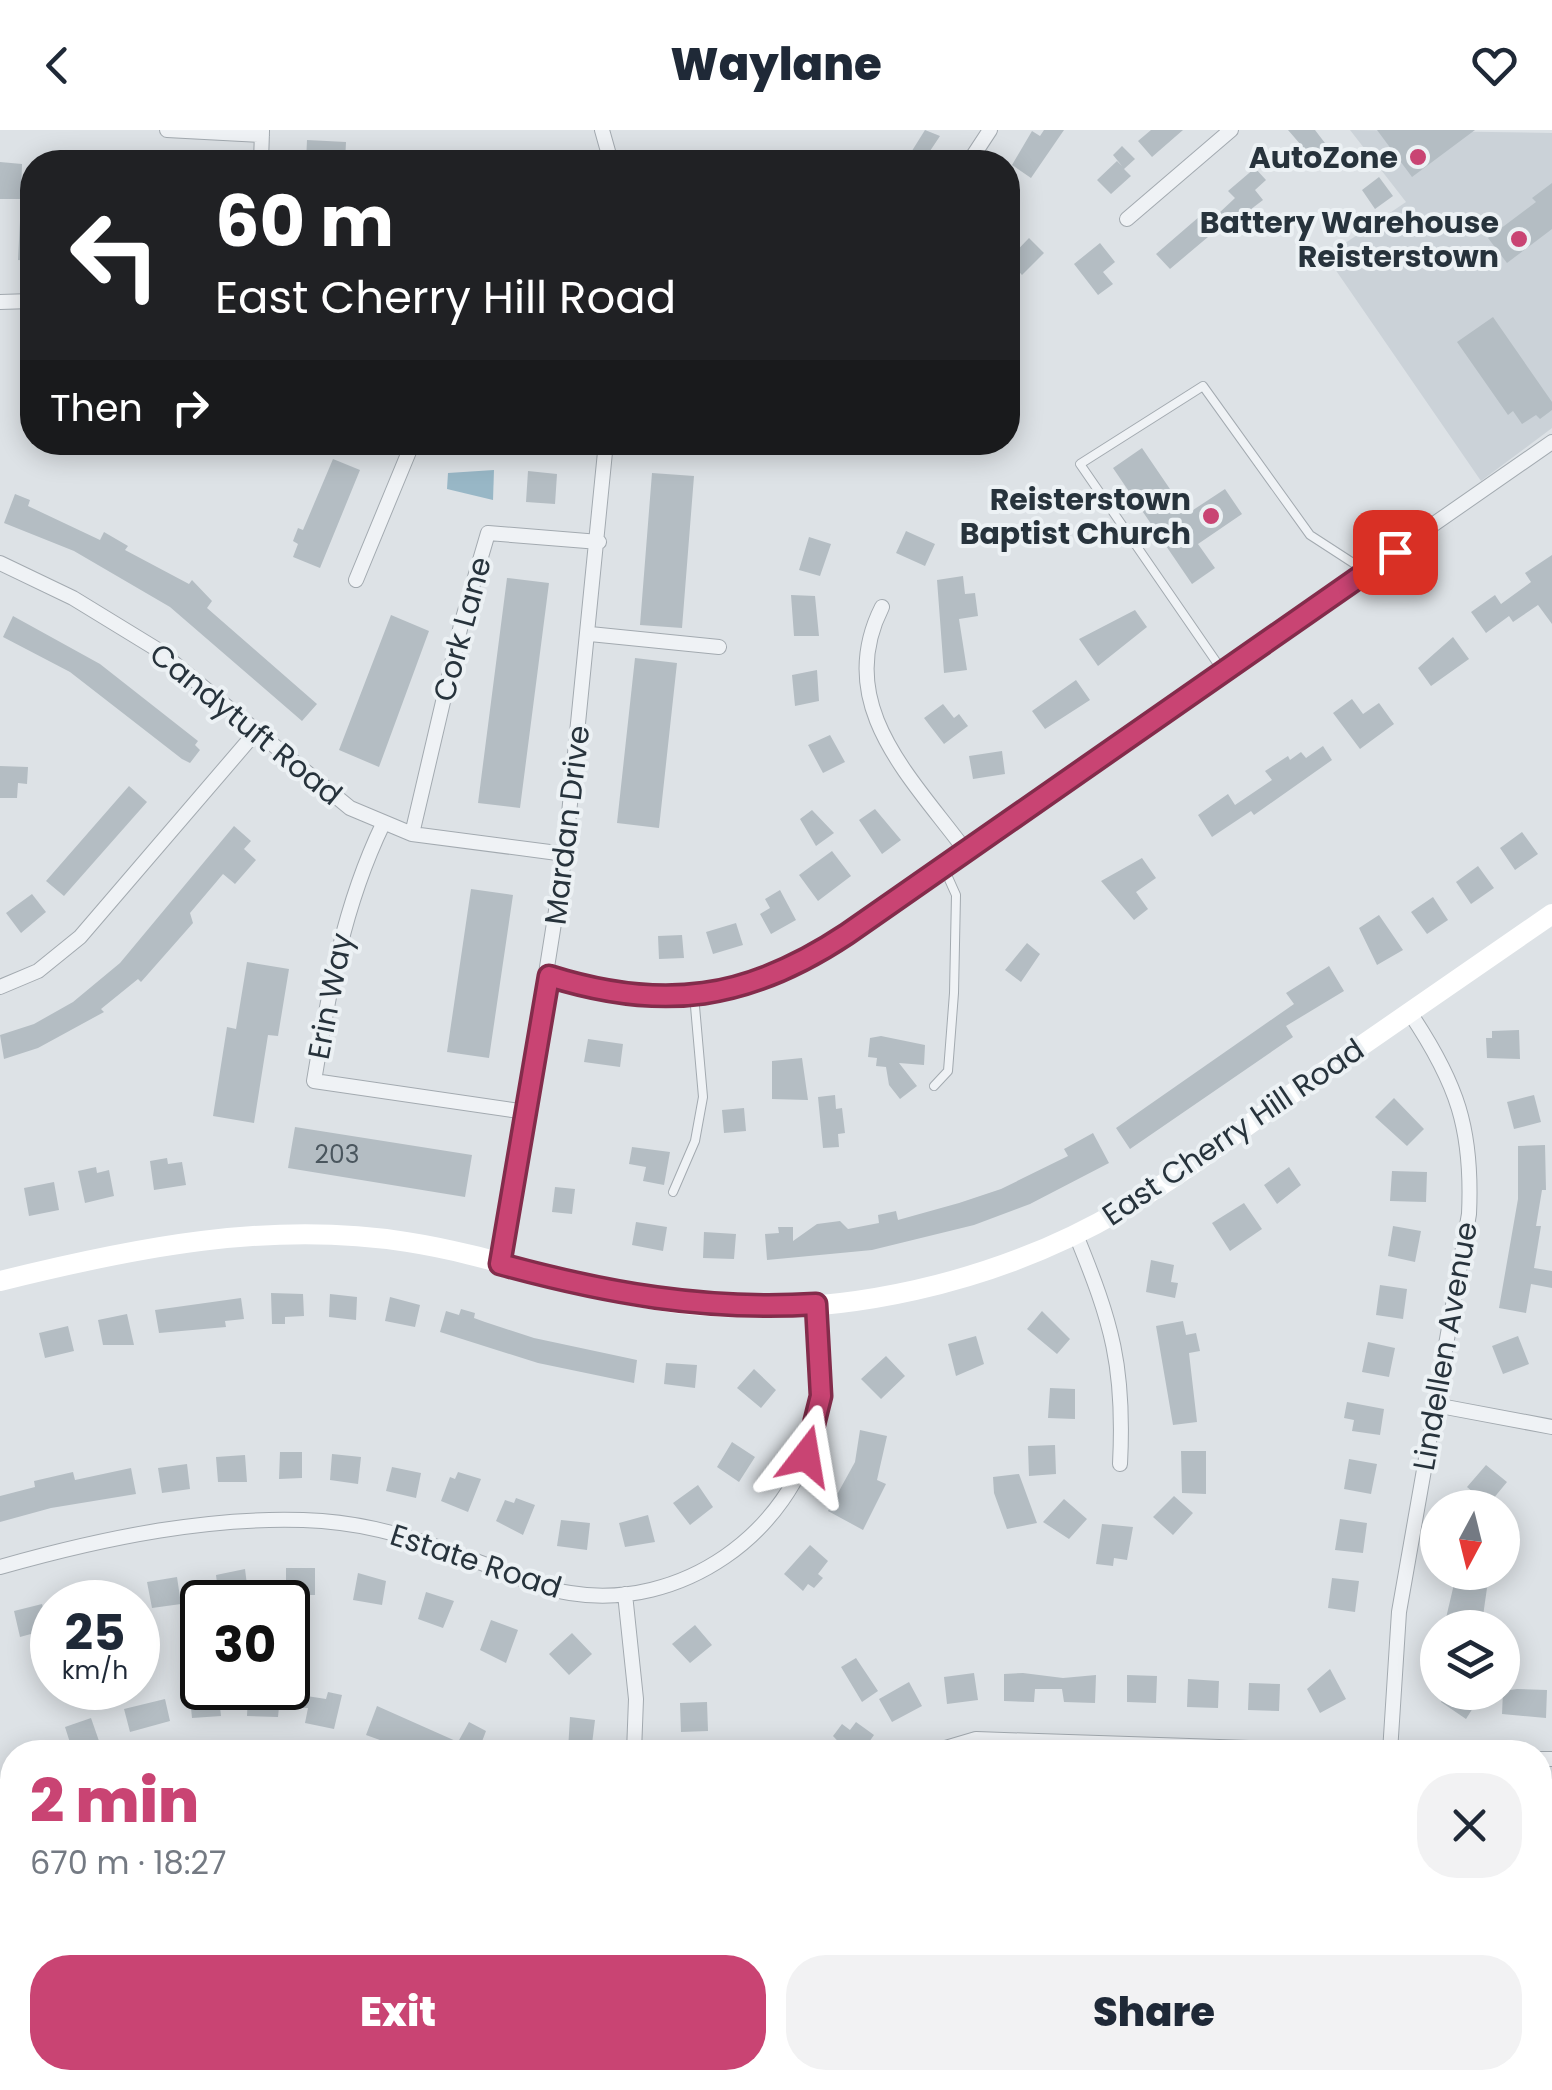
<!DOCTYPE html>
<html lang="en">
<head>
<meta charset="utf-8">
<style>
	:root { --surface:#fff; --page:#f2f2f3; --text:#1f2937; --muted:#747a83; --accent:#c94473 }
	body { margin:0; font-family:Poppins,sans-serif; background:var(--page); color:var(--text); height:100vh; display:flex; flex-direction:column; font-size:38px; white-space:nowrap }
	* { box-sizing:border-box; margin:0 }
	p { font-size:32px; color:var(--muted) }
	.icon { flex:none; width:55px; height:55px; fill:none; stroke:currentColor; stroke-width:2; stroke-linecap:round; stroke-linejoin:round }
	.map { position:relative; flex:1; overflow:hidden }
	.details { position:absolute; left:0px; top:1610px; width:1552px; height:350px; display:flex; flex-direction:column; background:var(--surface); border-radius:40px 40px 0 0; box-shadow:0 5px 25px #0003 }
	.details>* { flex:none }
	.guide { position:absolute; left:20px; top:20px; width:1000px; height:305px; border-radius:40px; box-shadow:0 5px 25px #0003; background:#202124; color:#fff; overflow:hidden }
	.needle { width:65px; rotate:187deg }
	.fabs { position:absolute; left:1420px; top:1360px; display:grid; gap:20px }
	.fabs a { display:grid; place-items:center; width:100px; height:100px; border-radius:50%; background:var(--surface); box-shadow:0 5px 25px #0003; font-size:50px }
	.speed { position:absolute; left:30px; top:1450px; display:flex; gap:20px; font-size:50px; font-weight:700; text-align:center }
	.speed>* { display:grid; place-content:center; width:130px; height:130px; border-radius:50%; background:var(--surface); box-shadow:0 5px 25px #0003; line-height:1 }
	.speed small { font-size:25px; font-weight:400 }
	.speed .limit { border:5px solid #111; border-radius:15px; background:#fff; color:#111 }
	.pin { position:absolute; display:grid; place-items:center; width:85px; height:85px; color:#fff; margin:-42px; border-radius:20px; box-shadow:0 5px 15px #0006 }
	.me { position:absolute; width:110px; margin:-55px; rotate:14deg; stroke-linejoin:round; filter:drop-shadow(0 0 8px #0008) }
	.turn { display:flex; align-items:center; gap:35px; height:210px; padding:0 30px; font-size:45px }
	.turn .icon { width:130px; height:130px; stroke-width:2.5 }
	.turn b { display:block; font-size:70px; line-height:85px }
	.then { display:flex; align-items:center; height:95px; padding:0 30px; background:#0003; gap:20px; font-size:38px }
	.round { display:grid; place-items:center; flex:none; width:105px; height:105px; border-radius:40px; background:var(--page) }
	.head { display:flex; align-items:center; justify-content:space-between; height:170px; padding:0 30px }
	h1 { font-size:60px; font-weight:800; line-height:75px; color:var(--accent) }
	.action { display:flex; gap:20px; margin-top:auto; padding:20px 30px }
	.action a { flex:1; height:115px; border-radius:40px; background:var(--accent); color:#fff; font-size:40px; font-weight:800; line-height:115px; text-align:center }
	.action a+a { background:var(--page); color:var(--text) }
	header { display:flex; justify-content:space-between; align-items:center; height:130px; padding:0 30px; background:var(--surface); font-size:45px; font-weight:800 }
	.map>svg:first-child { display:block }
	.built { fill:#cbd2d8 }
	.water { fill:#98b7c6 }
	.building { fill:#b4bdc3 }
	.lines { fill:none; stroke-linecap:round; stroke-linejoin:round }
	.lane-casing { stroke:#a3aab0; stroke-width:10 }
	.street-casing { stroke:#a3aab0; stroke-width:16 }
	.lane { stroke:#eff2f5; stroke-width:8 }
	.street { stroke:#eff2f5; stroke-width:14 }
	.secondary { stroke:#fff; stroke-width:20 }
	.route-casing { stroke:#832c4b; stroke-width:25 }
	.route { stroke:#c94473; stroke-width:18 }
	.poi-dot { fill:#c94473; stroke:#ecf1f4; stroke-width:4 }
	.labels { text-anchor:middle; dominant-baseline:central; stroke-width:8; stroke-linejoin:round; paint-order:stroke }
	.number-label { font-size:25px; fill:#4a565e }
	.poi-label { font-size:30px; font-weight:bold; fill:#27333c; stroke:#ecf1f4; text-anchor:end }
	.street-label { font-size:30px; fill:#27333c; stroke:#ecf1f4 }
</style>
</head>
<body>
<header><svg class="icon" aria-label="back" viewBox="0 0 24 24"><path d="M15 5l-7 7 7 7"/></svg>Waylane<svg class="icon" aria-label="heart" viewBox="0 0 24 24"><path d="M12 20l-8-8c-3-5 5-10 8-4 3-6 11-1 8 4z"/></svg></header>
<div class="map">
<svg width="1552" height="1960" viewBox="0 0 1552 1960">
	<rect width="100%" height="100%" fill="#dde2e6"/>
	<path class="built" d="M1350 0 1552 3V298L1481 351 1326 126 1406 72Z"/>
	<path class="water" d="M494 340 493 370 447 359 448 343Z"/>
	<path class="building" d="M925 0 940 6 930 21 935 24 929 32H905Z
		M1044 0H1064L1031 48 1012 35 1032 1 1040 6Z
		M1151 0H1183L1152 27 1138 11Z
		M1288 0H1315L1328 17 1314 30Z
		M1377 0H1475L1412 47Z
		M307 10 346 12 345 32H306Z
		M1122 16 1135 29 1124 39 1131 46 1111 64 1097 50 1117 31 1122 36 1113 25Z
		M0 32 22 34 21 69H0Z
		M1255 38 1266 50 1255 60 1263 70 1229 96 1218 84 1235 68 1228 61Z
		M1379 47 1393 66 1375 79 1362 60Z
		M1552 53V99L1507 133 1488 108 1536 72 1532 68Z
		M1207 80 1221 96 1170 139 1156 124Z
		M20 91 32 92V131L18 130Z
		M1029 108 1044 123 1022 145 1008 130Z
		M1100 113 1115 132 1103 142 1113 154 1098 165 1074 134Z
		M1493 187 1552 272V280L1540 289 1536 285 1522 294 1513 281 1508 285 1457 212Z
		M1142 318 1187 384 1225 359 1242 384 1198 414 1215 438 1192 454 1113 338Z
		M333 329 360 340 320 438 293 427 298 414 293 411 298 398 303 400Z
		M528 341 557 344 555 374 526 372Z
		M652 343 694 346 682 498 640 495Z
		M15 364 30 370 28 376 100 410 104 402 128 416 125 420 189 454 192 450 212 471 207 478 317 574 302 591 170 477 74 421 4 393Z
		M906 401 935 414 925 436 896 423Z
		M809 407 831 414 820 446 799 440Z
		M1552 425V494L1538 475 1513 492 1509 486 1486 503 1471 482 1495 465 1501 474 1531 452 1525 443Z
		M963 446 965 464 975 463 978 486 959 489 967 540 944 543 937 450Z
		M507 448 549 453 520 678 478 673Z
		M791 465 815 466 819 506H794Z
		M1135 480 1147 497 1098 536 1079 509Z
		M391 485 429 501 379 637 339 620Z
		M13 486 100 534 198 611 195 615 200 620 190 633 182 629 70 542 3 507Z
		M1453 507 1469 529 1431 556 1418 538Z
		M635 528 677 533 659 698 617 693Z
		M817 540 819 571 795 576 792 545Z
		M1076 550 1090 570 1045 599 1032 581Z
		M1352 569 1363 584 1379 573 1394 594 1360 619 1333 583Z
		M943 574 954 588 959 584 968 596 944 614 924 588Z
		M830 605 845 632 823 643 808 615Z
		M1323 616 1332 630 1254 685 1251 681 1212 707 1198 685 1228 664 1235 675 1272 650 1265 641 1288 626 1290 630 1301 622 1306 628Z
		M1002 621 1005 644 973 649 969 626Z
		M0 636 28 637 27 654 18 653 17 668H0Z
		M129 656 147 672 64 766 46 751Z
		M875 679 901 710 882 724 859 690Z
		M812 680 834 703 816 716 800 689Z
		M234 696 251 711 244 719 256 730 235 754 223 744 190 783 193 793 141 852 138 849 101 879 104 882 38 918 4 929 0 905 34 894 73 872 120 833Z
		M1522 702 1538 724 1515 740 1500 718Z
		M832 721 851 746 818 771 799 745Z
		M1142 728 1156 748 1136 762 1148 779 1134 790 1101 751Z
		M1478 736 1494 758 1471 774 1456 752Z
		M471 759 513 765 489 928 447 922Z
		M780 760 796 790 771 804 760 784 770 778 765 769Z
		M32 764 46 782 21 803 6 783Z
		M1433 767 1448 790 1427 804 1411 782Z
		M1379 785 1403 820 1377 835 1359 798Z
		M736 793 743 815 713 824 706 802Z
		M682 805 684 828 659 829 658 806Z
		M1027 813 1040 824 1021 852 1005 840Z
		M247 832 289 839 278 906 268 905 254 993 213 986 227 897 236 899Z
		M1329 836 1344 861 1286 896 1293 907 1130 1019 1116 998 1294 874 1286 863Z
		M1519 900 1520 929 1487 928 1486 908H1492V901Z
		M881 906 925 915 924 935 899 933 917 956 900 969 889 955 886 937 876 936 877 928 868 927 870 908Z
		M588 909 623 914 620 937 584 932Z
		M802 928 808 970 772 969V931Z
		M835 965 836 979 842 978 845 1003 838 1004 839 1017 823 1018 818 967Z
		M1534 965 1541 992 1514 999 1507 972Z
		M1394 968 1424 999 1407 1016 1375 987Z
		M744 978 746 1001 724 1003 722 980Z
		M295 997 472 1025 465 1067 288 1038Z
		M1093 1003 1109 1033 1030 1074 974 1095 872 1120 767 1130 765 1104 779 1103 778 1097H793V1111L817 1094 840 1091 848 1099 879 1093 878 1085 896 1081 898 1090 959 1073 1001 1059 1068 1026 1064 1019Z
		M1545 1015 1546 1060H1542L1536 1096H1541L1534 1138 1552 1141V1158L1531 1154 1526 1183 1499 1178 1518 1069V1016Z
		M632 1017 670 1022 664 1055 643 1051 646 1037 629 1034Z
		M167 1028 168 1034 182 1032 186 1055 154 1060 150 1031Z
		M96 1037 97 1043 109 1040 114 1066 85 1073 78 1041Z
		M1289 1037 1301 1055 1277 1074 1264 1055Z
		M1392 1041 1427 1042 1426 1072 1390 1071Z
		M54 1052 59 1080 29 1086 24 1058Z
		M555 1057 575 1059 572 1084 552 1082Z
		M1244 1073 1262 1099 1230 1121 1212 1093Z
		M636 1092 667 1097 663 1121 632 1115Z
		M1393 1096 1421 1101 1415 1132 1388 1126Z
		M704 1102 736 1104 734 1129 703 1128Z
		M1151 1130 1174 1135 1171 1152 1178 1153 1175 1168 1146 1162Z
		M1380 1155 1407 1159 1403 1189 1376 1185Z
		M271 1163 303 1164 304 1186 285 1187V1194H272Z
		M330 1164 357 1167 356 1190 329 1187Z
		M390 1167 420 1175 415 1197 385 1191Z
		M241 1168 244 1189 225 1191 226 1197 159 1203 155 1180Z
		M461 1179 475 1183 474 1188 485 1192 534 1208 637 1230 634 1253 538 1233 440 1202 446 1181 459 1185Z
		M1042 1181 1070 1209 1057 1224 1027 1199Z
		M127 1184 134 1215H103L98 1190Z
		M1183 1191 1186 1205 1196 1203 1200 1221 1189 1223 1197 1292 1173 1295 1156 1196Z
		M68 1196 74 1221 45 1228 39 1203Z
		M976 1206 984 1234 956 1246 948 1214Z
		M1518 1206 1529 1234 1503 1244 1492 1216Z
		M1368 1212 1395 1218 1389 1247 1362 1242Z
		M886 1226 905 1246 881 1269 861 1249Z
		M666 1233 697 1235 695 1258 664 1254Z
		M754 1239 776 1260 761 1278 737 1258Z
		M1050 1258 1075 1259V1289L1048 1288Z
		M1347 1272 1384 1279 1380 1305 1352 1301 1354 1290 1344 1288Z
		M860 1300 887 1306 877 1350 886 1354 863 1400 828 1381 855 1332Z
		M732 1312 755 1327 739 1352 717 1337Z
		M1055 1315 1056 1344 1029 1346 1028 1316Z
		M1181 1321H1206V1364L1182 1363Z
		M280 1322H302V1348L279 1349Z
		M332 1324 361 1327 358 1354 330 1350Z
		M245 1325 247 1352H218L216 1327Z
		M1349 1329 1377 1334 1371 1364 1344 1359Z
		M187 1334 190 1359 162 1363 158 1338Z
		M1486 1335 1507 1352 1488 1375 1467 1357Z
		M392 1337 421 1343 416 1368 386 1361Z
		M131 1338 136 1364 51 1378 0 1392V1366L35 1357 34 1351 73 1342 75 1350Z
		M458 1342 481 1349 468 1382 441 1371 450 1347 455 1349Z
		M1019 1344 1037 1393 1007 1399 994 1363 993 1347Z
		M698 1355 713 1377 690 1395 673 1373Z
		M1174 1366 1193 1383 1173 1405 1153 1387Z
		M516 1368 535 1375 523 1405 496 1391 505 1370 514 1373Z
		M1064 1369 1087 1389 1069 1409 1043 1392Z
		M648 1385 655 1412 625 1417 619 1393Z
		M1340 1389 1367 1393 1363 1423 1335 1420Z
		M561 1390 590 1393 587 1420 557 1416Z
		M1102 1394 1133 1397 1127 1430 1114 1428 1113 1436 1096 1434Z
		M810 1415 828 1431 818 1444 823 1448 814 1458 808 1454 803 1461 784 1444Z
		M286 1438H315V1465H286Z
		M245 1439 249 1471 219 1469 216 1445Z
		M358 1443 386 1451 382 1475 353 1470Z
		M177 1447 181 1474 152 1478 147 1452Z
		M1332 1448 1359 1451 1355 1482 1328 1478Z
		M1454 1454 1487 1458 1482 1493 1446 1488Z
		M426 1462 454 1471 443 1498 418 1489Z
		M42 1474 49 1499 20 1507 14 1481Z
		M491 1490 518 1500 506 1533 480 1520Z
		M695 1495 712 1515 690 1533 672 1514Z
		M572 1503 592 1524 569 1545 549 1524Z
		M856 1528 878 1561 862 1572 841 1537Z
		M1330 1539 1346 1569 1320 1583 1307 1559Z
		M974 1543 978 1570 947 1574 944 1547Z
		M1023 1543 1063 1548 1096 1545 1095 1573 1064 1572 1062 1559H1035L1034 1572 1004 1571V1544Z
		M1127 1545 1157 1546 1156 1573 1127 1572Z
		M1188 1549 1219 1551 1218 1578 1187 1577Z
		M909 1552 922 1576 892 1592 879 1569Z
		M1249 1553 1280 1554 1279 1581 1248 1580Z
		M189 1558H218L221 1586 192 1588Z
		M1517 1559 1547 1560 1546 1588 1502 1584 1503 1561Z
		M268 1560 326 1569 328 1562 342 1565 334 1599 305 1593 308 1578 279 1577 278 1587 247 1586 248 1562 268 1564Z
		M1447 1562H1483L1466 1589 1441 1572Z
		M165 1569 170 1591 130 1602 124 1579Z
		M707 1572 708 1601 681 1602 680 1573Z
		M377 1576 458 1612 469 1592 486 1601 478 1622H413L366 1605Z
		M570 1587 595 1590 591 1622 568 1620Z
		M91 1588 99 1611 72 1619 65 1597Z
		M856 1592 874 1605 862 1622H848L833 1606 842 1594 850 1600Z"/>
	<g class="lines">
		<defs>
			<path id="lane" d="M1224 543 1080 334 1203 256 1310 405 1367 442
				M934 956 948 941 954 863 956 765 943 736
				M673 1062 695 1011 703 967 694 865"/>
			<path id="street" d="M167 0 262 5
				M602 0 611 32
				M261 32 262 1
				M969 32 990 0
				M1127 89 1231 0
				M0 172 32 171
				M0 433 73 468 158 520 350 678 412 704 565 724
				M356 450 413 312
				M882 477C833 574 910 646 965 720
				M590 504 719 517
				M383 694C343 777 329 861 314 951L526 982
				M412 704 461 495 488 403 599 412
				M549 846C639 875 723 874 808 829L1552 312
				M0 857 38 841 80 807 255 603
				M1076 1105C1112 1193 1125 1237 1120 1334
				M500 1133 565 724 606 312
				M1435 1275 1552 1297
				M0 1437C102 1408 216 1384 322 1391 376 1395 426 1412 476 1431 507 1442 537 1458 570 1463 681 1481 790 1404 816 1296 825 1256 819 1215 816 1175
				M625 1464 636 1569 634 1622
				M932 1622 976 1609 1369 1622
				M1390 1622 1399 1482 1469 1084C1473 999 1457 953 1410 883
				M1540 1629H1552
				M1540 1884 1552 1885
				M336 1948 353 1960
				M87 1960 108 1948
				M871 1960 872 1948
				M1377 1960 1378 1948"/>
		</defs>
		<use href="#lane" class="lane-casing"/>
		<use href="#street" class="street-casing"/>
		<use href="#lane" class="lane"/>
		<use href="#street" class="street"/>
		<path class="secondary" d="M0 1151C133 1118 270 1090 407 1112 504 1127 595 1166 694 1175 839 1189 997 1153 1123 1079 1183 1044 1239 1001 1296 961 1382 902 1467 843 1552 784
			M0 1702 12 1696
			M619 1960 622 1948"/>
	</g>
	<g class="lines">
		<defs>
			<path id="route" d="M806 1326 821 1266 816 1174C705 1181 606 1163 500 1134L549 846C663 882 748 870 847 804L1395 422"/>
		</defs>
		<use href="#route" class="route-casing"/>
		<use href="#route" class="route"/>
	</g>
	<g class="poi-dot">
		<circle cx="1418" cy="27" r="10"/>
		<circle cx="1519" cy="109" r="10"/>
		<circle cx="1211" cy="386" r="10"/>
	</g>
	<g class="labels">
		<g class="number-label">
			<text x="337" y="1024">203</text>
		</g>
		<g class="poi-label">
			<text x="1398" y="27">AutoZone</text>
			<text x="1499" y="92">Battery Warehouse<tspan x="1499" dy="34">Reisterstown</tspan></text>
			<text x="1191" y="369">Reisterstown<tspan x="1191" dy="34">Baptist Church</tspan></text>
		</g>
		<g class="street-label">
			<text transform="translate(462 499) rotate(-75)">Cork Lane</text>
			<text transform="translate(246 594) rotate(39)">Candytuft Road</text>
			<text transform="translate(567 695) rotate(-83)">Mardan Drive</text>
			<text transform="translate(330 866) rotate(-79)">Erin Way</text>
			<text transform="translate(1233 1002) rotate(-34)">East Cherry Hill Road</text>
			<text transform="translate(1445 1216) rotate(-80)">Lindellen Avenue</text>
			<text transform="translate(476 1431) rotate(18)">Estate Road</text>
		</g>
	</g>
</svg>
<div class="fabs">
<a><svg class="needle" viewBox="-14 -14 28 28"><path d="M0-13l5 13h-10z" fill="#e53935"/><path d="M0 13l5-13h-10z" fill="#747a83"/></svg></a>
<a><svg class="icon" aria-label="layers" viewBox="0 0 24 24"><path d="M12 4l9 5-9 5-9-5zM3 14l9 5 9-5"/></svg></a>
</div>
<div class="speed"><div>25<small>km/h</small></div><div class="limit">30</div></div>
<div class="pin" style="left:1395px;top:422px;background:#d93025"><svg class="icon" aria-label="arrive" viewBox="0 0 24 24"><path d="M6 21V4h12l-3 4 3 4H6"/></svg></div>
<svg class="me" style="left:806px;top:1326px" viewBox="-20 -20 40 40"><path d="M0-17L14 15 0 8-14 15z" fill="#c94473" stroke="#fff" stroke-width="4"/></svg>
<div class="guide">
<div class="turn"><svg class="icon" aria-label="left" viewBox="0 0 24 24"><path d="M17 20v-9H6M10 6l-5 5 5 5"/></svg><div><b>60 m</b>East Cherry Hill Road</div></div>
<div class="then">Then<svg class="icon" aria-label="right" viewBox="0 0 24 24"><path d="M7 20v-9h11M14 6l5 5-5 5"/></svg></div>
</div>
<section class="details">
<div class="head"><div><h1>2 min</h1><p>670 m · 18:27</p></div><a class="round"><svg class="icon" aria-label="close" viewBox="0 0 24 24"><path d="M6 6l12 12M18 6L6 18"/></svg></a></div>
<div class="action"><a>Exit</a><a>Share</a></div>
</section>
</div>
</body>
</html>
